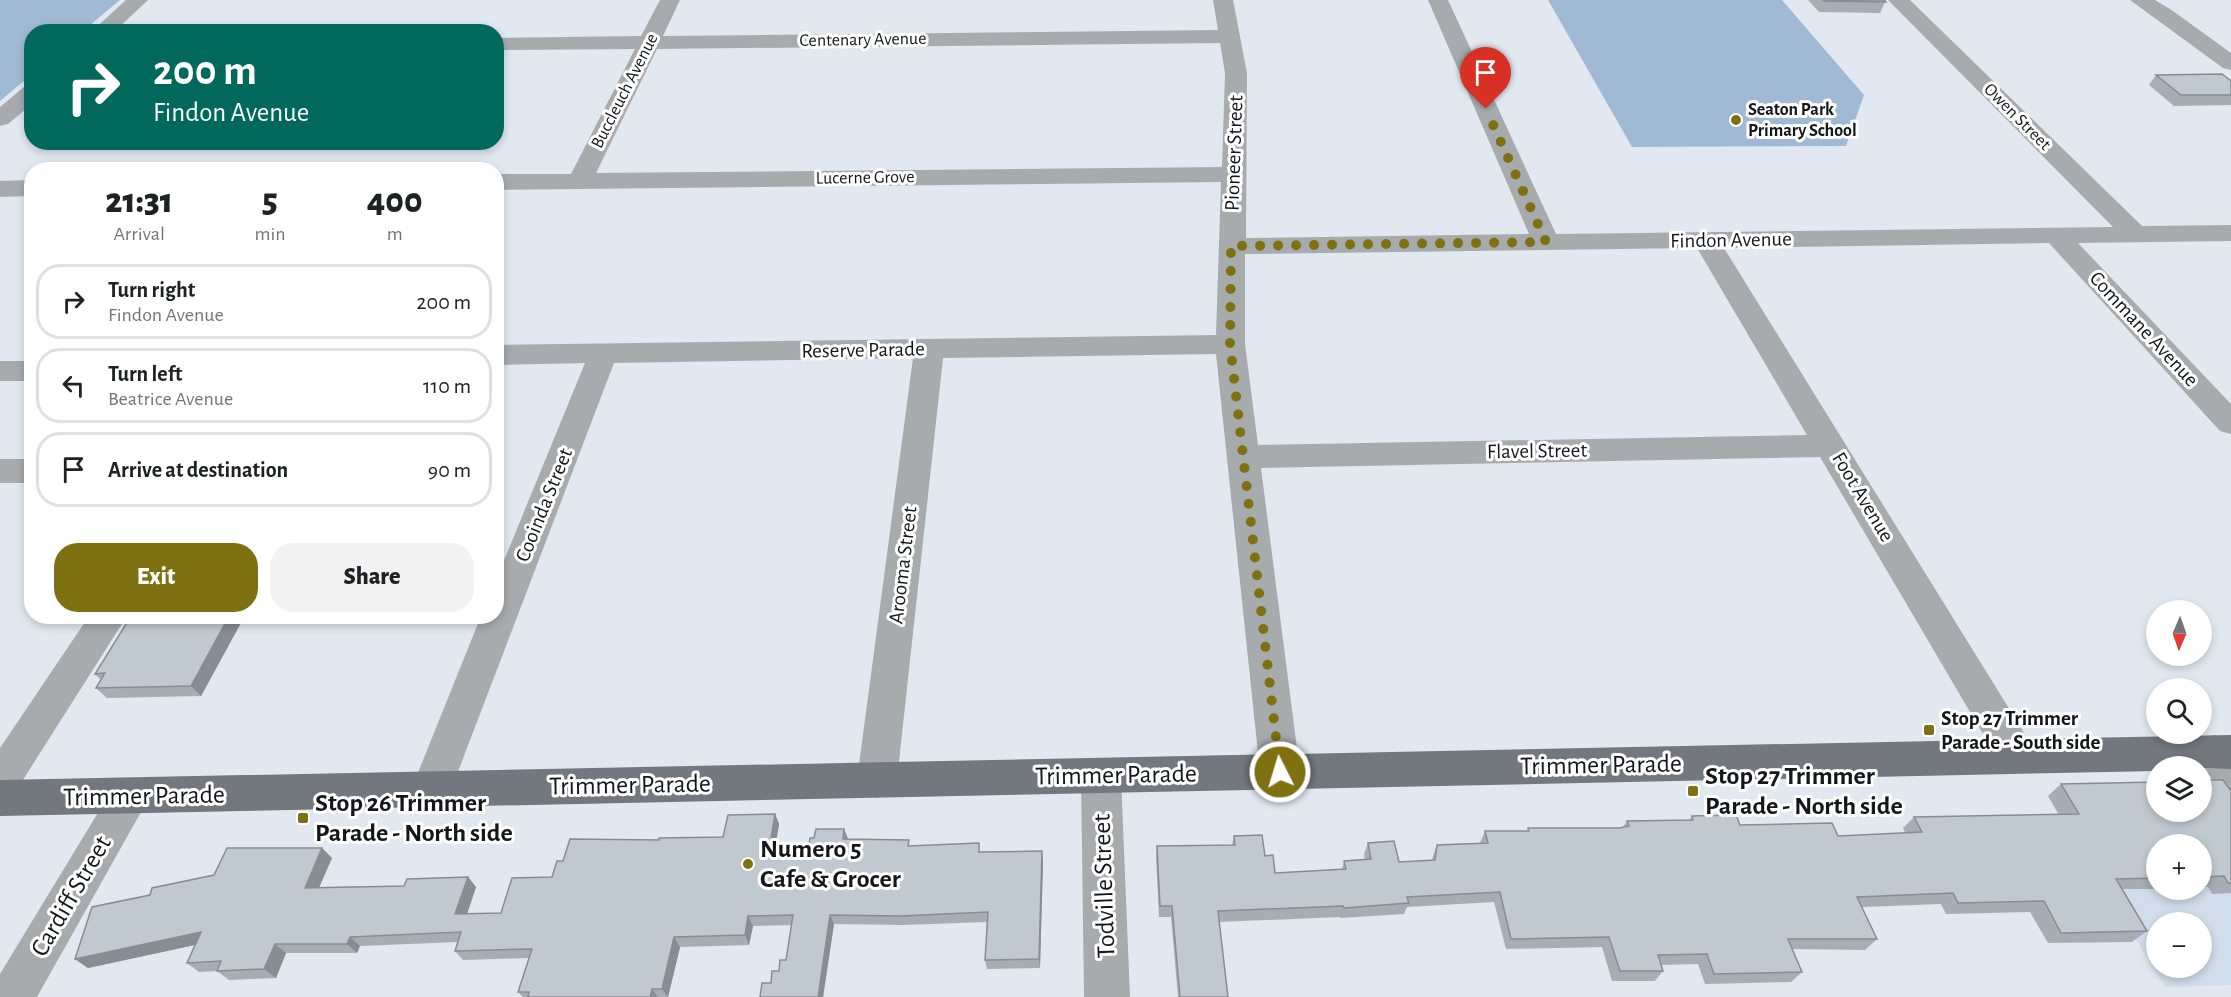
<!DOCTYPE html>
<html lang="en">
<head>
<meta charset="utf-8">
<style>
	:root { --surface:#fff; --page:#f2f2f2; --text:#202124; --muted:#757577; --line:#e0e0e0; --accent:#7f7111 }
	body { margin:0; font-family:"Alegreya Sans",sans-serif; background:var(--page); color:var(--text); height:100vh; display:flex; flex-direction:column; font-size:22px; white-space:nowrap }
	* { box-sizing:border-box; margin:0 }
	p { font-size:20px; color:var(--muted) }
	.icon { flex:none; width:33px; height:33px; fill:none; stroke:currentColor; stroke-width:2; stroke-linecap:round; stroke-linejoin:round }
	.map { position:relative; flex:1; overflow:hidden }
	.side { position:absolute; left:24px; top:162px; width:480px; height:462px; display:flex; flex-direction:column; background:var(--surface); border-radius:24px; box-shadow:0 3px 9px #0003 }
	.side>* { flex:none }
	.guide { position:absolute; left:24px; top:24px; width:480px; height:126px; border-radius:24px; box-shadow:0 3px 9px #0003; background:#00695c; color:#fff; overflow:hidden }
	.needle { width:39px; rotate:182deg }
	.controls { position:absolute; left:2146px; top:600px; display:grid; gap:12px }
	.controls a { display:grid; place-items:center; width:66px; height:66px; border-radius:50%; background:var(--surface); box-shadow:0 3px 9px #0003; font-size:30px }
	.pin { position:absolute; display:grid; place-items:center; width:51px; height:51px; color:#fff; margin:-62px -26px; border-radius:50% 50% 50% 0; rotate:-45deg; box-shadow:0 0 6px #0007 }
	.pin .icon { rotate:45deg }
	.me { position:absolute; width:66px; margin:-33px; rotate:355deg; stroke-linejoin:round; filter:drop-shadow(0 0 4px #0008) }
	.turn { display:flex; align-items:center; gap:21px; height:126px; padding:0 30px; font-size:27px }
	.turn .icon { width:78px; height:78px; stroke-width:2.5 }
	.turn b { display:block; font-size:42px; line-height:51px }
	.eta { display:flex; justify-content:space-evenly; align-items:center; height:102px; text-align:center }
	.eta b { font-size:36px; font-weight:800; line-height:42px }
	.button { display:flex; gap:12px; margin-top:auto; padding:12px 30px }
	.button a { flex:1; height:69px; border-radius:24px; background:var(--accent); color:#fff; font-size:24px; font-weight:800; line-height:69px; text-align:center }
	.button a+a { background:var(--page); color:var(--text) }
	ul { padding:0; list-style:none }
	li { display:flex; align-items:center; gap:18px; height:75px; margin:0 12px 9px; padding:0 18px; border:3px solid var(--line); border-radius:24px }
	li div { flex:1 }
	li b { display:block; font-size:22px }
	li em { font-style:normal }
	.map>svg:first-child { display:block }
	.built { fill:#d1ddeb; fill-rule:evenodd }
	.green { fill:#a0bad6 }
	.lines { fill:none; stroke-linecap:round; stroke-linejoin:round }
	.minor { fill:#a7abae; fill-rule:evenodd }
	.major { fill:#72787e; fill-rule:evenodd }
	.wall { fill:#a6adb3 }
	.shaded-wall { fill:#878d92 }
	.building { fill:#c1c9d0; stroke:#878d92; stroke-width:1.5 }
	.route { stroke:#7f7111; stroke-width:10; stroke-dasharray:0 18 }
	.poi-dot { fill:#7f7111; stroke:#fff; stroke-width:2 }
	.labels { text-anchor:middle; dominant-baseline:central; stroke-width:6; stroke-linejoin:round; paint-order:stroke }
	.far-street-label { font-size:18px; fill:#141619; stroke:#fff }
	.far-poi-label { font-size:18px; font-weight:bold; fill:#141619; stroke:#fff; text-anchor:start }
	.street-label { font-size:21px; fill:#141619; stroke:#fff }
	.poi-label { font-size:21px; font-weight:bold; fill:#141619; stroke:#fff; text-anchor:start }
	.near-street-label { font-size:26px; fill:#141619; stroke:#fff }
	.near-poi-label { font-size:26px; font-weight:bold; fill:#141619; stroke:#fff; text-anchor:start }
</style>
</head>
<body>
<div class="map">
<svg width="2231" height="997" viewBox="0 0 2231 997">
	<rect width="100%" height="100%" fill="#e1e8f0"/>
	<path class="built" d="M2157 793V812H2202L2231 824V985L2165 987 2048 796ZM2157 844H2202V890H2157ZM2157 922H2202V968H2157Z"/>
	<path class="green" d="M0 0H120L83 31 32 32 31 75 0 101Z
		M1548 0H1782L1864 95 1846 146 1632 147Z"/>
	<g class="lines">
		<path class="minor" d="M126 0H148L114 32H91Z
			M660 0H680L663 36 1218 30 1213 0H1233L1247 73 1246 238 1529 234 1428 0H1448L1556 234 2113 227 1888 0H1910L2142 226 2231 225V241L2078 243 2231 404V434L2220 431 2049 243 1724 248 2031 744 2037 756 2031 768 2017 773 2003 768 1820 457 1261 468 1300 772 1294 784 1280 790 1266 784 1260 772 1216 354 943 358 897 780 891 793 877 798 863 793 857 780 913 358 614 363 451 790 445 803 431 808 417 803 411 790 481 616H496V580L585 363 496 365V345L1216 335 1221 182 496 190V174H571L635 49 496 50V38L641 36ZM1220 43 1225 73 1222 167 596 173 657 49ZM1697 248 1807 435 1258 445 1245 344V254Z
			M2130 0H2155L2173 11 2231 53V70L2223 68Z
			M32 85V104L8 124 0 126V107L24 87Z
			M32 180V196L0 197V181Z
			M0 361H32V381H0Z
			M0 459H32V483H0Z
			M89 616H127L14 794 0 799V748Z
			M2214 735 2228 740 2231 744V793L2217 787 2194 752 2200 740Z
			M1101 758 1115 763 1121 776 1130 997H1084L1081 776 1087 763Z
			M130 778 144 783 150 796 37 997H0V974L116 783Z"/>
		<path class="major" d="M2231 735V769L2157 766V771L0 816V780Z"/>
	</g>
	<path class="wall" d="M1808 0H1886L1880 13 1819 12Z
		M2156 75 2231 81V105L2174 106 2149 85Z
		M243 619 201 696 107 698 96 688 101 680 95 674Z
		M2061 784 2231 791V893L2212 894 2208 887H2202V844H2157V889H2122L2147 931 2132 942 2048 943 2030 912 1946 914 1941 904 1862 907 1877 939 1865 950 1792 949 1802 972 1791 982 1705 984 1698 964 1661 965 1663 971 1655 981H1612L1602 947 1506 949 1494 902 1407 907 1404 914 1340 918V917L1219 922 1228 997H1178L1171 917H1159L1156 858 1157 846 1232 845 1234 836 1265 856 1275 873 1342 870 1344 861 1365 860 1364 854 1368 843 1399 862 1432 860 1433 856 1437 845 1480 843 1485 831H1527L1528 828H1619L1623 827 1627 821 1689 820 1692 816 1740 825 1838 836 1905 833 1903 828 1914 817 2059 815 2048 796Z
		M775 814 779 824 776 844 809 845 814 838 844 829 848 839 911 846 980 852 1043 861 1040 968 987 969 985 960 987 922 903 925 834 924 823 997H760L786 960 792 925 753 926 749 945 680 947 668 997H523L518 992 529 958 463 960 455 951 458 942 360 946 357 953H286L276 978 229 980 217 971 199 972 187 963 195 945 88 968 75 959 150 895 214 875 322 848 332 858 319 887 404 886 468 877 476 887 467 914 501 913 552 877 563 861 659 840 723 837Z"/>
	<path class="shaded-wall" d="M229 616H241L243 619 201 696 191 686Z
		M775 814 779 824 774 854 770 844Z
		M844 829 848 839H843Z
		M322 848 332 858 315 897 305 888Z
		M1042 851 1043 861 1040 968 1039 959Z
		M468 877 476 887 464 923 455 914Z
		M830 915 834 924 823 997H818Z
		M748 916 753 926 749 945 745 935Z
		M201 932 213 941 88 968 75 959Z
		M350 937 360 946 357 953 347 944Z
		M674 937 680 947 668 997 662 989Z
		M275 944 286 953 276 978 264 969Z
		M652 989 658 997H650Z"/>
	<path class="building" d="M1823 0H1884L1886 2 1824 1Z
		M2222 74 2231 81V95H2181L2156 75Z
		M131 616H229L191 686 96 688 105 673 95 674Z
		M2202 780H2223L2231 791V883H2228L2224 876 2202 877V844H2157V878L2116 879 2147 931 2061 933 2044 901 1958 903 1953 893 1857 897 1877 939H1788L1802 972 1714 974 1707 954 1658 955 1663 971H1620L1609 937 1511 939 1500 892 1407 897 1409 903 1344 908 1343 906 1218 911 1228 997H1180L1172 906H1160L1157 846 1235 845 1234 836 1262 835 1265 856 1273 855 1275 873 1346 869 1344 861 1371 859 1368 843 1394 841 1399 862 1435 860 1437 845 1488 843 1485 831H1529L1528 828H1619L1629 826 1627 821 1693 820 1692 816 1736 815 1740 825 1832 823 1838 836 1922 832 1914 817 2079 814 2061 784 2157 782V812H2202Z
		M775 814 770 844 809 845 810 838H814L816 829H844L843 839 909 840 908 846 979 843V852L1042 851 1039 959 985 960 988 912 900 916 830 915 818 997H760L762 983H771L772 971H779L780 960H786L793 915 748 916 745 935 674 937 662 989H652L650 997H528L529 992H518L532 949 455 951 461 932 350 937 347 944H275L264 969 217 971 221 961 187 963 201 932 75 959 92 907 150 895 152 888 214 875 227 848H322L305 888 404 886 407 879 468 877 455 914 501 913 512 878 552 877 557 861H563L570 839 659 840V838L723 837 728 815Z"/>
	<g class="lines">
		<path class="route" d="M1280 772 1230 344 1231 246 1546 242 1486 109"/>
	</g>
	<g class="poi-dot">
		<circle cx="1736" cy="120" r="6"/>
		<rect x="1923" y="724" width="12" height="12" rx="3"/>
		<rect x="1687" y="785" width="12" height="12" rx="3"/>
		<rect x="297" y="812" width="12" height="12" rx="3"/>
		<circle cx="748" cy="864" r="6"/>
	</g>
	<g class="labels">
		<g class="far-street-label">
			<text transform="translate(863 40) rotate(-1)">Centenary Avenue</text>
			<text transform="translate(625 91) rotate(-63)">Buccleuch Avenue</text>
			<text transform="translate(2017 117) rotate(45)">Owen Street</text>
			<text transform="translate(865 178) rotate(-1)">Lucerne Grove</text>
		</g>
		<g class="far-poi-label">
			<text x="1748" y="110">Seaton Park<tspan x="1748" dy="21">Primary School</tspan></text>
		</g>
		<g class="street-label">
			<text transform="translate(1234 153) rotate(-88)">Pioneer Street</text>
			<text transform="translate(1731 240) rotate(-1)">Findon Avenue</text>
			<text transform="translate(2144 329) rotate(47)">Commane Avenue</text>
			<text transform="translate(863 350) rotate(-1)">Reserve Parade</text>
			<text transform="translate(1537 451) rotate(-1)">Flavel Street</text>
			<text transform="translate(1863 497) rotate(59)">Foot Avenue</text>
			<text transform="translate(544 505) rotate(-68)">Cooinda Street</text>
			<text transform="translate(903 565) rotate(-83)">Arooma Street</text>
		</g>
		<g class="poi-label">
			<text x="1941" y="718">Stop 27 Trimmer<tspan x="1941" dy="24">Parade - South side</tspan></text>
		</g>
		<g class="near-street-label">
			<text transform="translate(1601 765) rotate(-1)">Trimmer Parade</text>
			<text transform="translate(1116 775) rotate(-1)">Trimmer Parade</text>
			<text transform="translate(630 785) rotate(-1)">Trimmer Parade</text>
			<text transform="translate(144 796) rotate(-1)">Trimmer Parade</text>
			<text transform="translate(1104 886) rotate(-92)">Todville Street</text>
			<text transform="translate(71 896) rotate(-60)">Cardiff Street</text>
		</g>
		<g class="near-poi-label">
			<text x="1705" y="776">Stop 27 Trimmer<tspan x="1705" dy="30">Parade - North side</tspan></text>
			<text x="315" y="803">Stop 26 Trimmer<tspan x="315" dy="30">Parade - North side</tspan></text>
			<text x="760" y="849">Numero 5<tspan x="760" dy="30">Cafe &amp; Grocer</tspan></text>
		</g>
	</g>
</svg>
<div class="controls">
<a><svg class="needle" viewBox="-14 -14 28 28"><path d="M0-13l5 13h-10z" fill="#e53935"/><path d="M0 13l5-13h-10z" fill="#757577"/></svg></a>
<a><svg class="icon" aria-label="search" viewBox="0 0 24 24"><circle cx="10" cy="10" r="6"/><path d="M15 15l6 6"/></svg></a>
<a><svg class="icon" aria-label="layers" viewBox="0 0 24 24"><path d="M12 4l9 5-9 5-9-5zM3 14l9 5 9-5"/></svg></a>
<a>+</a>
<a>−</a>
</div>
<div class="pin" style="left:1486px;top:109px;background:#d93025"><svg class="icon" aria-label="arrive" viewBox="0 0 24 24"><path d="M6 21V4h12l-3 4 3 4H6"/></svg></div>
<svg class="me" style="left:1280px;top:772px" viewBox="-20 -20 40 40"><circle r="17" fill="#7f7111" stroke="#fff" stroke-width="3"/><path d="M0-11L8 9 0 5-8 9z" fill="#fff"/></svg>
<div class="guide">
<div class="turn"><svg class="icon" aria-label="right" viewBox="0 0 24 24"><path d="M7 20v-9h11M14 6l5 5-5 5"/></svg><div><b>200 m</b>Findon Avenue</div></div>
</div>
<section class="side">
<div class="eta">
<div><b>21:31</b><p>Arrival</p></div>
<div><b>5</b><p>min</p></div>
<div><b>400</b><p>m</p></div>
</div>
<ul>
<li><svg class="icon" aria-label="right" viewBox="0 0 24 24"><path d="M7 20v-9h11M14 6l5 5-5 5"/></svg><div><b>Turn right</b><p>Findon Avenue</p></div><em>200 m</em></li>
<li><svg class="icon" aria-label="left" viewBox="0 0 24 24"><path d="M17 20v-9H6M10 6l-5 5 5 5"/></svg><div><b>Turn left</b><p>Beatrice Avenue</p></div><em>110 m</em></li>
<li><svg class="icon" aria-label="arrive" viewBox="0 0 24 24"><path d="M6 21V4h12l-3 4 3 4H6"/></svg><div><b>Arrive at destination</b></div><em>90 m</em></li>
</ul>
<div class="button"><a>Exit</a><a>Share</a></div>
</section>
</div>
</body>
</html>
